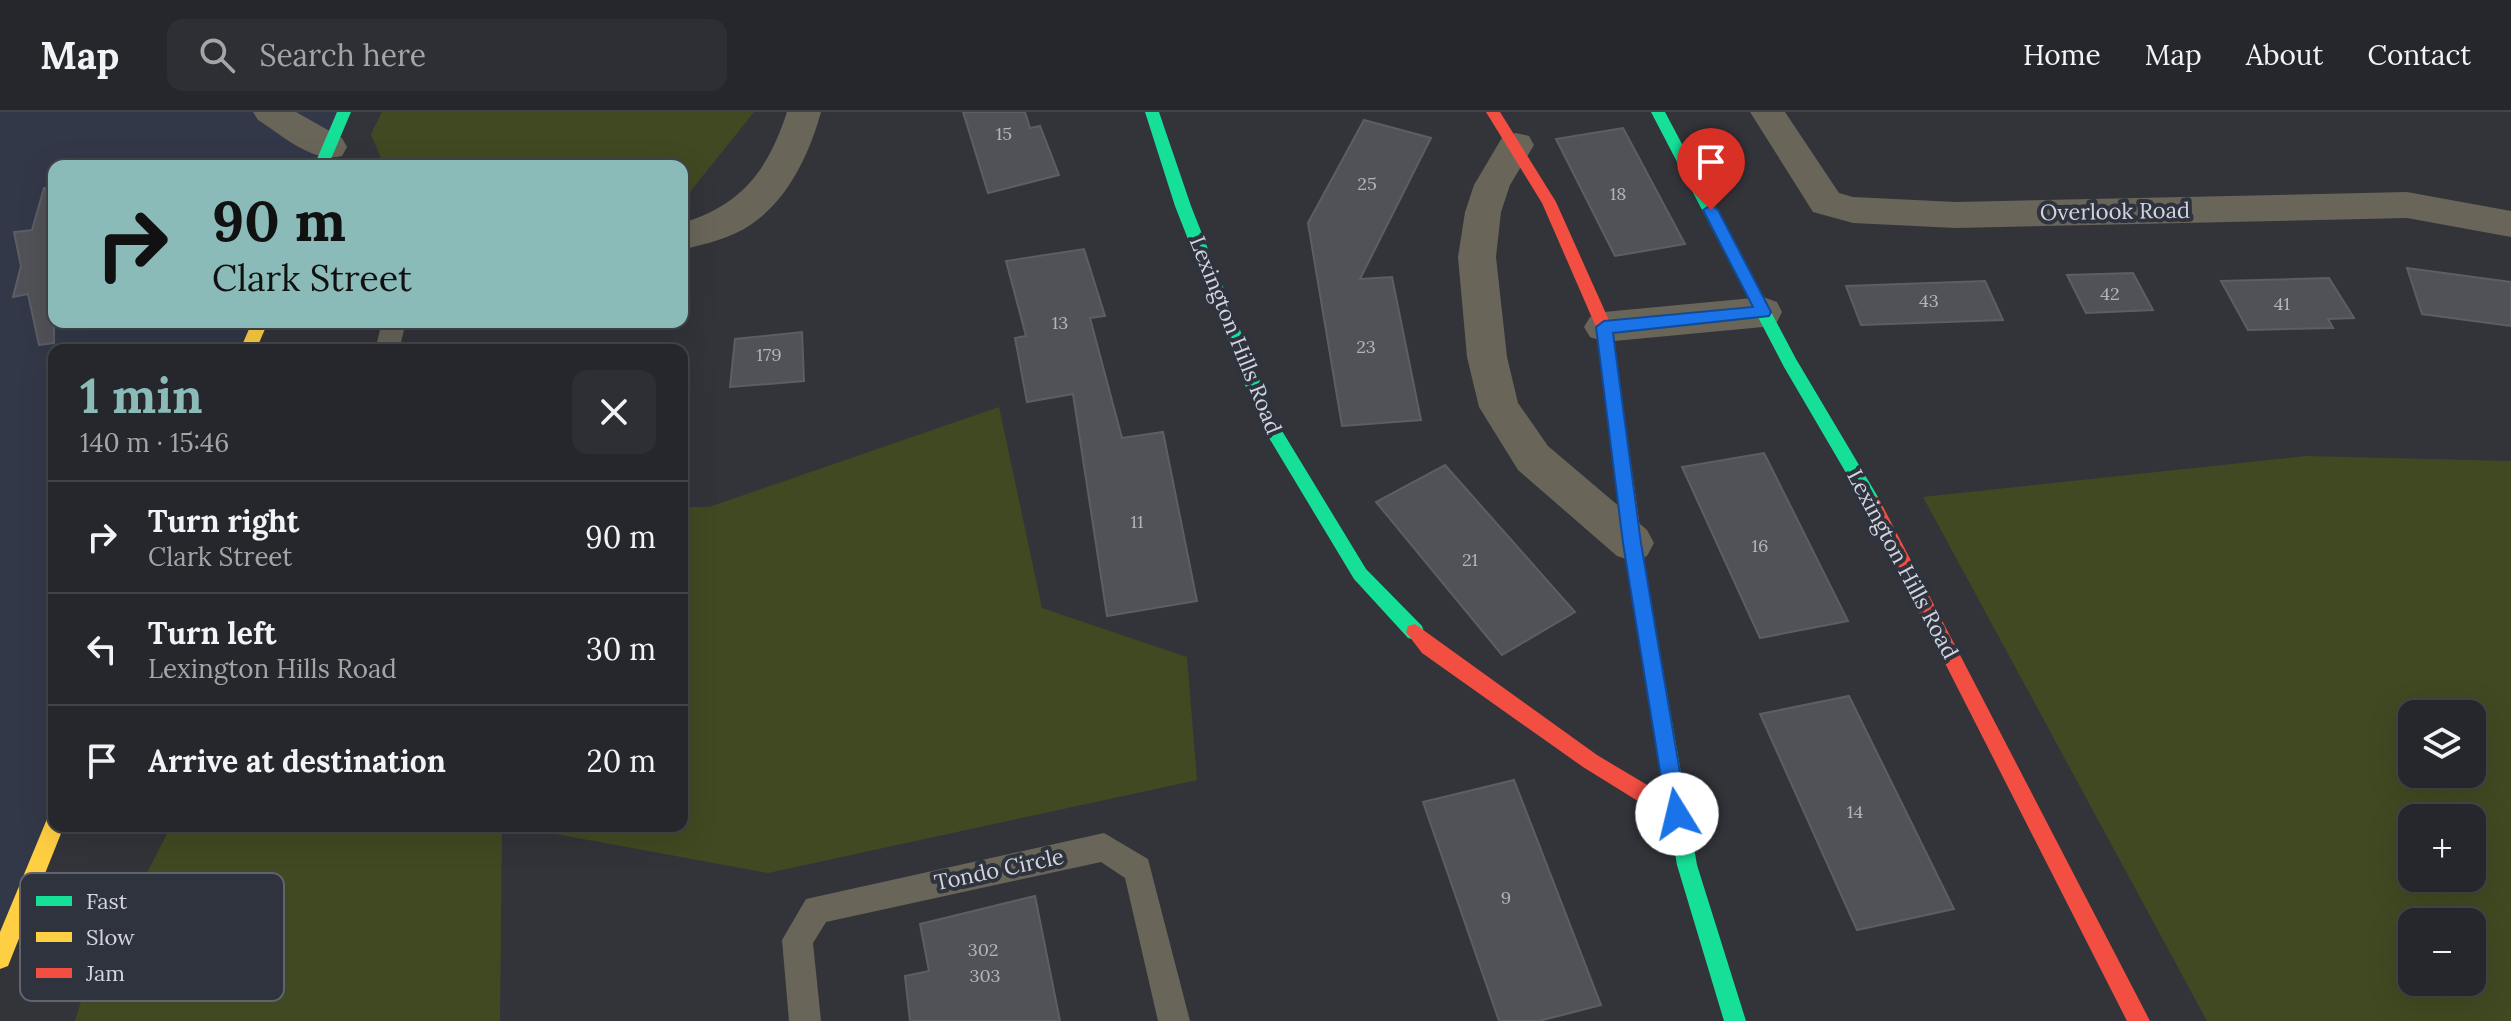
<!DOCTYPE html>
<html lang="en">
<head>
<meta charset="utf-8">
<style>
	:root { --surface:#26272c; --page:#2e2f34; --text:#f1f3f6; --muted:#a4a5a9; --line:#424448; --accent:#8bbbb9 }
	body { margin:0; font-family:Lora,serif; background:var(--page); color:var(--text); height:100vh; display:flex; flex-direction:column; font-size:30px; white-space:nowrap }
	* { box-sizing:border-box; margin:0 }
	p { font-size:26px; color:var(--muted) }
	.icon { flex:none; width:44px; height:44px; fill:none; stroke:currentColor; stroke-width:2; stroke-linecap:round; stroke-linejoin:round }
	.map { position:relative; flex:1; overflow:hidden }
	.side { position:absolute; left:48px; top:232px; width:640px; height:488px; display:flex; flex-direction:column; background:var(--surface); border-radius:16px; box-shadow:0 8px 32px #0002,0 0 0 2px var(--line) }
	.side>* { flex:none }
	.banner { position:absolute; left:48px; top:48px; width:640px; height:168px; border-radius:16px; box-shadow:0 8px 32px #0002,0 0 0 2px var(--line); background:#8bbbb9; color:#111; overflow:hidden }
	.tools { position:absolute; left:2398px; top:588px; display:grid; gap:16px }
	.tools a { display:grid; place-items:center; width:88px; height:88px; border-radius:16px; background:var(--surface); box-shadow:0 8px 32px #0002,0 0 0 2px var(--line); font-size:40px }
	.pin { position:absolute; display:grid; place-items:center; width:68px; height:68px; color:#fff; margin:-82px -34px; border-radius:50% 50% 50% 0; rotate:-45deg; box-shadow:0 0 8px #0007 }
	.pin .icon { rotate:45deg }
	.me { position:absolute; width:88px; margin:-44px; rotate:351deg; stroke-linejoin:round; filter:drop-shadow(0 0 6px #0008) }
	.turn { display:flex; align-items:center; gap:28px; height:168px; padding:0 32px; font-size:36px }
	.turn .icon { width:104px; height:104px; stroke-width:2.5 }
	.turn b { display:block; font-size:56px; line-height:68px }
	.round { display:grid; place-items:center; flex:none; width:84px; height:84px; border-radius:16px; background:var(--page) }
	.headline { display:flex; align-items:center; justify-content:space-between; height:136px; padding:0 32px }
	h1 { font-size:48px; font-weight:800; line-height:60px; color:var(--accent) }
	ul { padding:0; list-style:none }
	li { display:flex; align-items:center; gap:24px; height:112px; padding:0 32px; border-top:2px solid var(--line) }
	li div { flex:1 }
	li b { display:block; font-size:30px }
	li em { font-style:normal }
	header { display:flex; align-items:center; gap:48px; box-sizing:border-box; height:112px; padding:0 40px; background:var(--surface); border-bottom:2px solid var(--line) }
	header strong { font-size:38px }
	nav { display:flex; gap:44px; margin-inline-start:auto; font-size:28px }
	.search { width:560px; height:72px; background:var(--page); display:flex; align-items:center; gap:20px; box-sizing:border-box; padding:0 28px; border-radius:16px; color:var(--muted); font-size:30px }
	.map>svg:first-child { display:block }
	.built { fill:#333848 }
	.green { fill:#414922; fill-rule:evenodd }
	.building { fill:#515257; stroke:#5c5e63; stroke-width:2 }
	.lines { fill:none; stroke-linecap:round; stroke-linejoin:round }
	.lane { fill:#6a6559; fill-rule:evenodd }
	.street { fill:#6a6559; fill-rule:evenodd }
	.fast { fill:#16e098; fill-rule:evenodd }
	.slow { fill:#ffcf43; fill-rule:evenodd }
	.jam { fill:#f24e42; fill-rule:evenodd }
	.route { fill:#1a73e8; stroke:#114b97; stroke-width:2 }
	.labels { text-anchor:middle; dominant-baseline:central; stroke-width:8; stroke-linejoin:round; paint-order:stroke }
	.number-label { font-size:18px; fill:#b2b4bc }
	.street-label { font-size:22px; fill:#d2d5dd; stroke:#2e333e }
	.key { fill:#2e333e; stroke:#5f646e; stroke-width:2 }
	.key-label { font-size:22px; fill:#d2d5dd }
</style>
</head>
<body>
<header>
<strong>Map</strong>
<div class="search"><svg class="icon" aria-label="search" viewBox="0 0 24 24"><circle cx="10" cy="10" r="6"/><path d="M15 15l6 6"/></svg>Search here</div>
<nav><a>Home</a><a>Map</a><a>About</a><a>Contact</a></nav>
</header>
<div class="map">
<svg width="2511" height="909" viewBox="0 0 2511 909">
	<rect width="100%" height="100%" fill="#32343a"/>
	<path class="built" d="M0 0H344L321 54H54V210H260L248 238H54V714L0 846Z"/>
	<path class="green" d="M382 0H754L682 90V54H384L371 22Z
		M999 295 1042 496 1187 545 1197 668 768 761 512 714H682V395H709Z
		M2306 344 2511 349V909H2207L1923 385ZM2472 602V662H2412V602ZM2412 706H2472V766H2412ZM2412 810H2472V870H2412Z
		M171 714H502L500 909H75L80 892Z"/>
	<path class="building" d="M963 0H1025L1030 16 1040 14 1059 63 988 81Z
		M1364 8 1431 26 1360 167 1392 165 1421 308 1342 314 1308 111Z
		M1623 16 1685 132 1615 144 1556 27Z
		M44 76 54 78V231L39 233 28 182 13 185 21 154 14 120 32 118Z
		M1084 137 1105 204 1090 206 1122 326 1163 320 1197 489 1107 504 1073 282 1027 290 1015 226 1026 224 1006 149Z
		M2407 156 2511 170V214L2422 202Z
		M2133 161 2153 198 2086 201 2067 163Z
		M2329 166 2354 206 2328 207 2333 216 2248 218 2221 169Z
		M1985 169 2003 208 1861 213 1846 174Z
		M802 220 804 269 730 275 735 227Z
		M1764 341 1848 509 1760 526 1682 355Z
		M1445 353 1575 500 1502 543 1376 390Z
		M1849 584 1954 797 1857 818 1760 602Z
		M1514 668 1601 893 1539 909H1499L1423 690Z
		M1035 784 1060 909H910L905 864 929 859 920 812Z"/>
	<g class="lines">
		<path class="lane" d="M382 210H406L399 238H375Z
			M1104 721 1148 747 1190 909H1158L1125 766 1101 750 826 810 813 831 821 909H789L782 828 806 787Z"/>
		<path class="street" d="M253 0H296L342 26 347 35 342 44C313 52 282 23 258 8Z
			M787 0H821C808 47 783 99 736 121 720 129 700 133 682 138V111C742 93 768 58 787 0Z
			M1750 0H1785L1839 81 1853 85 1956 90 2407 80 2511 99V125L2407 106 1956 116 1853 111 1813 100Z
			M1516 21 1529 24 1534 33 1510 73 1501 100 1496 145 1507 245 1518 291 1548 334 1647 418 1654 431 1647 444 1632 449 1617 444 1518 358 1479 295 1467 245 1458 145 1465 100 1474 73 1503 24Z
			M1763 185 1777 190 1782 200 1777 210 1763 215 1604 230 1590 225 1584 215 1590 205 1604 200Z"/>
		<path class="fast" d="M337 0H351L328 54H314Z
			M1145 0H1159L1191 94 1276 309 1366 457 1422 514 1424 520 1422 526 1415 528 1408 526 1354 467 1260 311 1175 94Z
			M1651 0H1665L1796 247 1878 385 1881 390 1878 395H1866L1784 255Z
			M1638 458 1644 461 1647 466 1697 753 1746 909H1724L1677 753 1629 466 1632 461Z"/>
		<path class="slow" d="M252 210H268L256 238H240Z
			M54 704V714H64L8 854 0 857V820L47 707Z"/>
		<path class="jam" d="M1486 0H1500L1556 90 1612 215 1647 466 1644 471 1638 474 1632 471 1629 466 1596 215 1542 91Z
			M1872 383 1878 385 2150 909H2127L1863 390 1866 385Z
			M1415 512 1597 643 1684 695 1687 702 1684 709 1677 711 1670 709 1583 655 1422 541 1406 520 1408 514Z"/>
	</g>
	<path class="route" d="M1711 93 1718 98 1771 200 1769 204 1613 221 1641 431 1687 702 1684 709 1677 712 1670 709 1667 702 1623 431 1596 215 1604 209 1753 195 1703 98Z"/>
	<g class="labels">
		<g class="number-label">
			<text x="1004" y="21">15</text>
			<text x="1367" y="71">25</text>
			<text x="1618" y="81">18</text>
			<text x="2110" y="181">42</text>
			<text x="1929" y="188">43</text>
			<text x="2282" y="191">41</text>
			<text x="1060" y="210">13</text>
			<text x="1366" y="234">23</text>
			<text x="769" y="242">179</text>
			<text x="1137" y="409">11</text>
			<text x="1760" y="433">16</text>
			<text x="1470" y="447">21</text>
			<text x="1855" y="699">14</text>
			<text x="1506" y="785">9</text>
			<text x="983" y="837">302</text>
			<text x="985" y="863">303</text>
		</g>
		<g class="street-label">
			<text transform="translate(2115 99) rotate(-1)">Overlook Road</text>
			<text transform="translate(1236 223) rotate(68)">Lexington Hills Road</text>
			<text transform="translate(1903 452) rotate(62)">Lexington Hills Road</text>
			<text transform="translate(999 757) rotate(-12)">Tondo Circle</text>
		</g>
	</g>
	<rect x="20" y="761" width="264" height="128" rx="12" class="key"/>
	<rect x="36" y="784" width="36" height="10" fill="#16e098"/>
	<rect x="36" y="820" width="36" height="10" fill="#ffcf43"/>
	<rect x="36" y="856" width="36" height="10" fill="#f24e42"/>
	<g class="key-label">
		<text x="86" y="797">Fast</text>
		<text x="86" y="833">Slow</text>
		<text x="86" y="869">Jam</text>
	</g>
</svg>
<div class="tools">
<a><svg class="icon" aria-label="layers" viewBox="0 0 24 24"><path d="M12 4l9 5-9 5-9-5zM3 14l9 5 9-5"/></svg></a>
<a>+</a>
<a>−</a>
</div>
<div class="pin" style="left:1711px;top:98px;background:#d93025"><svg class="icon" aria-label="arrive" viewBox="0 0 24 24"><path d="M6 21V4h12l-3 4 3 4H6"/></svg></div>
<svg class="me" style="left:1677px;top:702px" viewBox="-20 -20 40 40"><circle r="19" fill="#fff"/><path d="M0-13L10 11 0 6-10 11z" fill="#1a73e8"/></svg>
<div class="banner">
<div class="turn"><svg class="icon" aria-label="right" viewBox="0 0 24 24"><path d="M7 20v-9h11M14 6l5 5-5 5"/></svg><div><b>90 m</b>Clark Street</div></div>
</div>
<section class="side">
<div class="headline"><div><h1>1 min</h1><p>140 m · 15:46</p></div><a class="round"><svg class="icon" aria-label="close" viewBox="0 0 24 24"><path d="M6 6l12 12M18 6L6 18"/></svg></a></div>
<ul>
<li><svg class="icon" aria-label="right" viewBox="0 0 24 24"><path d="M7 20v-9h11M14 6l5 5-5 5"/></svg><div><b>Turn right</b><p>Clark Street</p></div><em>90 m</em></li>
<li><svg class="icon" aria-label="left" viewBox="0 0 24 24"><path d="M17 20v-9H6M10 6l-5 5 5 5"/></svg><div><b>Turn left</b><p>Lexington Hills Road</p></div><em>30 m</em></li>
<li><svg class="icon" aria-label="arrive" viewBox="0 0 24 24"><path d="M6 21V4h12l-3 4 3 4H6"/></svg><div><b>Arrive at destination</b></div><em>20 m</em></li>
</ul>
</section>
</div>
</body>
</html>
